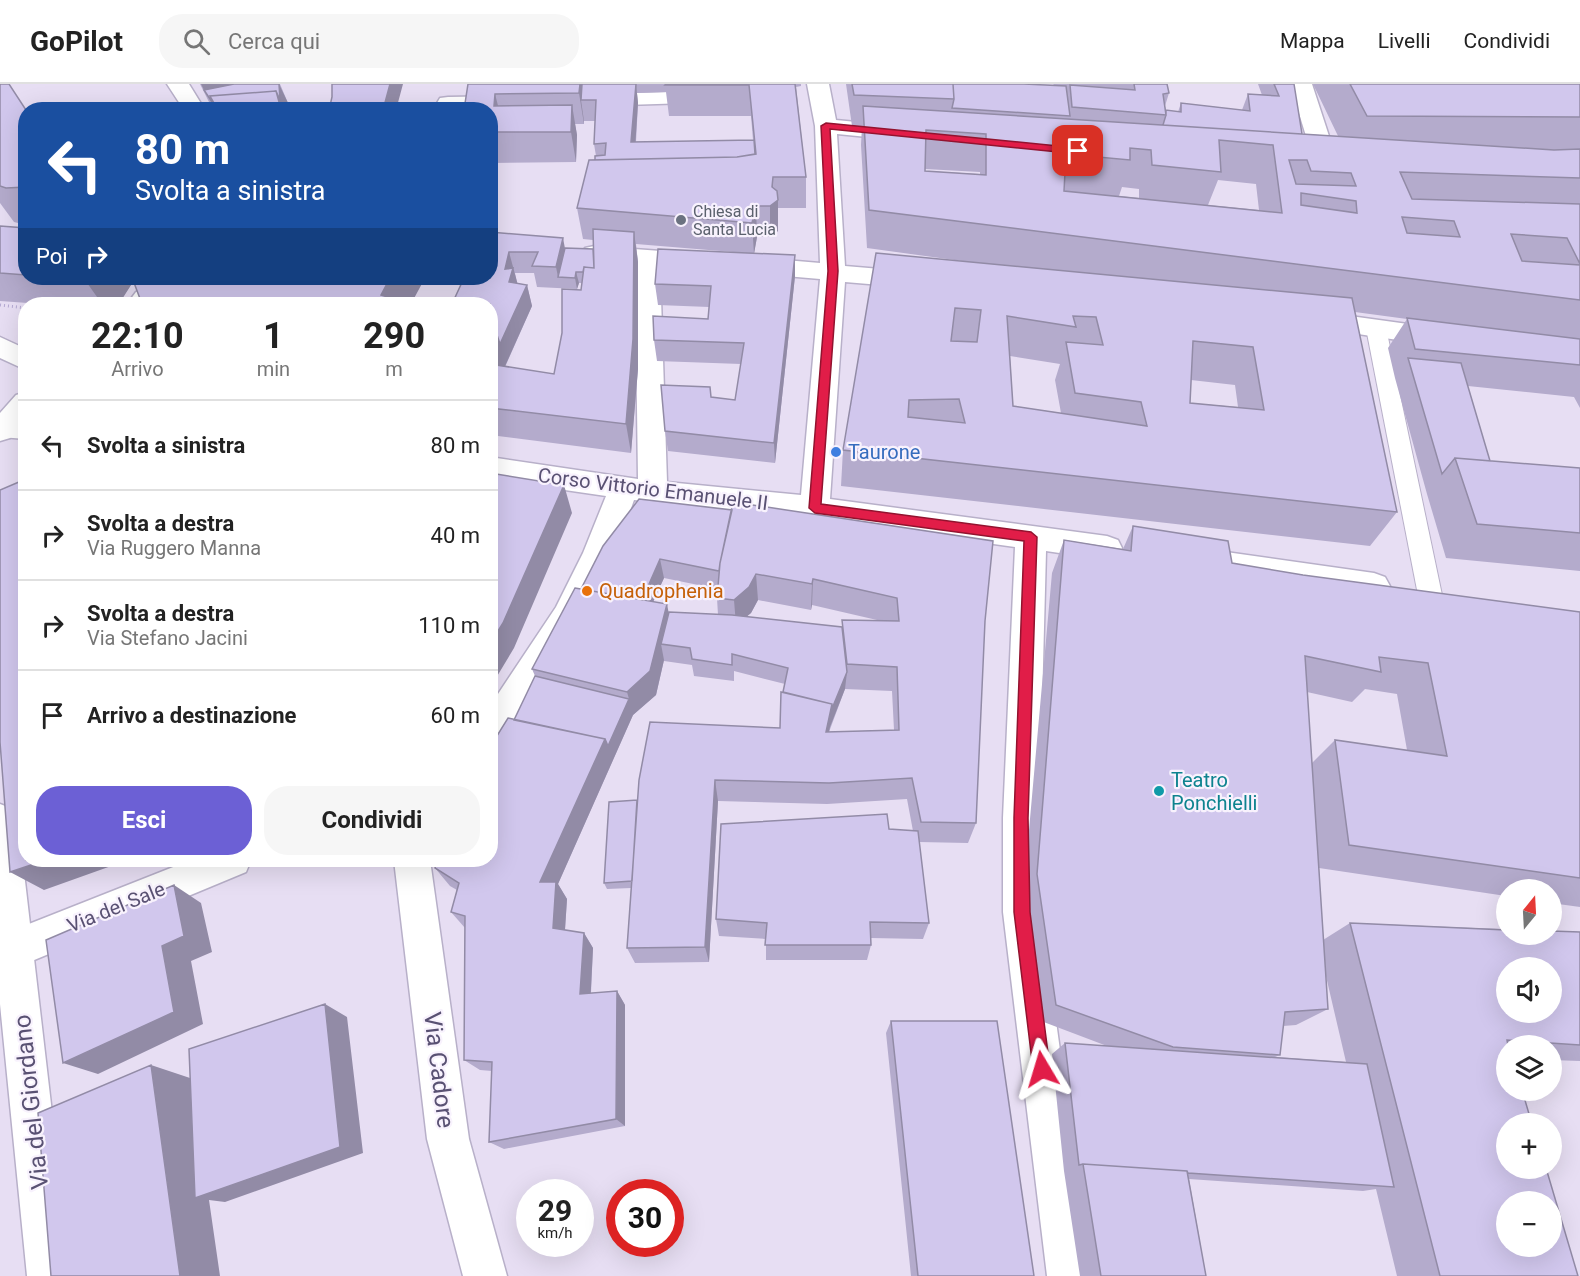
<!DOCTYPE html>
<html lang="it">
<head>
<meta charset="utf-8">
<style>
	:root { --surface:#fff; --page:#f6f6f6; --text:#222; --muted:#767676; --line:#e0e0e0; --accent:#6c60d5 }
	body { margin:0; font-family:Roboto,sans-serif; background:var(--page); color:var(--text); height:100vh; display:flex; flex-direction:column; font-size:22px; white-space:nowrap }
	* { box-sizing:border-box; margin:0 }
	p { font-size:20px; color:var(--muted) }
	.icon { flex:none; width:33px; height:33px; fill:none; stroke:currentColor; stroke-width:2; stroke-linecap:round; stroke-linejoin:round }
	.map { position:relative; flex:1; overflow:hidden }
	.panel { position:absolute; left:18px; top:213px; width:480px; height:570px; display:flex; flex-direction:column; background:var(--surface); border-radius:24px; box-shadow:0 6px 24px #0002 }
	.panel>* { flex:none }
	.banner { position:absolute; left:18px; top:18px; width:480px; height:183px; border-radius:24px; box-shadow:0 6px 24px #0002; background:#1a4fa0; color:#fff; overflow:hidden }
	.needle { width:39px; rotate:18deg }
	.controls { position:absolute; left:1496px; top:795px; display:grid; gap:12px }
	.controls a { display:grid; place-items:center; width:66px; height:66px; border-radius:50%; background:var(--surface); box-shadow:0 6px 24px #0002; font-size:30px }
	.speed { position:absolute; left:516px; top:1095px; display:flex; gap:12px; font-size:30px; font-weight:700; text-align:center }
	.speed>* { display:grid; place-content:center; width:78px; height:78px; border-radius:50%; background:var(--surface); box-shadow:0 6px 24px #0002; line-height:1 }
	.speed small { font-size:15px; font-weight:400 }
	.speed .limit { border:9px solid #d22; background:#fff; color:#111 }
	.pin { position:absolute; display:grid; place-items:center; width:51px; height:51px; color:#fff; margin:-26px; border-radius:12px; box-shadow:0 3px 9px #0006 }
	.me { position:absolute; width:66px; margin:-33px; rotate:353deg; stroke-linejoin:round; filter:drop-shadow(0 0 4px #0008) }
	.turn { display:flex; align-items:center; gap:21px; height:126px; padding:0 18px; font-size:27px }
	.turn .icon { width:78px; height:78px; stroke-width:2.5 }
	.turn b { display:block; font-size:42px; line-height:51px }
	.then { display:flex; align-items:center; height:57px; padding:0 18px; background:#0003; gap:12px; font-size:22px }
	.eta { display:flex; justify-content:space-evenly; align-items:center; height:102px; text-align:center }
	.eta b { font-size:36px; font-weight:700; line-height:42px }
	.primary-button { display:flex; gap:12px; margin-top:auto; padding:12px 18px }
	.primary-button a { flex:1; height:69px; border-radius:24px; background:var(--accent); color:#fff; font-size:24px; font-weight:700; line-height:69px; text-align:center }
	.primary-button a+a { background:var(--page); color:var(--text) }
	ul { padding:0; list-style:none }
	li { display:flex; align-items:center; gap:18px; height:90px; padding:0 18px; border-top:2px solid var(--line) }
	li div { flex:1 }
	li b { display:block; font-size:22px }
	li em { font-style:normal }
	header { display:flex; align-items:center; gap:36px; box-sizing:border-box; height:84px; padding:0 30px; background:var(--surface); border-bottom:2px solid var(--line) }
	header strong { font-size:28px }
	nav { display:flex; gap:33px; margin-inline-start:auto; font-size:21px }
	.search { width:420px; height:54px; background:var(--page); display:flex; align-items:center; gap:15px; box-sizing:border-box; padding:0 21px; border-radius:24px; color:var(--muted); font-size:22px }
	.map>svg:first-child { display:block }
	.residential { fill:#e7def3; fill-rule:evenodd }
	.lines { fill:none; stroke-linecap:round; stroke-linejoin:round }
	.pedestrian-casing { stroke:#b8b0c9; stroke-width:2 }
	.minor-casing { stroke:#b8b0c9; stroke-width:3 }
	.tertiary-casing { stroke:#b8b0c9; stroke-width:3 }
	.path { stroke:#b4a9d2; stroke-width:3; stroke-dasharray:1 3; stroke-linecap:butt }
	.pedestrian { fill:#fff; fill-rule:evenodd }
	.minor { fill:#fff; fill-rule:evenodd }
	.tertiary { fill:#fff; fill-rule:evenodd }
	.wall { fill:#b4abcc; fill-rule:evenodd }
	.shaded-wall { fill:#928ba6 }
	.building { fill:#d1c7ed; stroke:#928ba6; stroke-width:1.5; fill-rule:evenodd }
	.route { fill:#e11d48; stroke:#92132f; stroke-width:1.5 }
	.worship-dot { fill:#6b7280; stroke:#f8f2fd; stroke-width:2 }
	.shop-dot { fill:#3f7fe0; stroke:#f8f2fd; stroke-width:2 }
	.food-dot { fill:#e8710a; stroke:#f8f2fd; stroke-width:2 }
	.culture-dot { fill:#0f9aa8; stroke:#f8f2fd; stroke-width:2 }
	.labels { text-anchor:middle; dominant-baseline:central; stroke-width:4.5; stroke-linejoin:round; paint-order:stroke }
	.far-worship-label { font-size:16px; fill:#5b616d; stroke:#f8f2fd; text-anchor:start }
	.shop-label { font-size:20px; fill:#366cbe; stroke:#f8f2fd; text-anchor:start }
	.street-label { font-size:20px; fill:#595173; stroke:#f8f2fd }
	.food-label { font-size:20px; fill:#c56008; stroke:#f8f2fd; text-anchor:start }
	.culture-label { font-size:20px; fill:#0d838f; stroke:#f8f2fd; text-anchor:start }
	.near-street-label { font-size:24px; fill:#595173; stroke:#f8f2fd }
</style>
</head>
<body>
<header>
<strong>GoPilot</strong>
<div class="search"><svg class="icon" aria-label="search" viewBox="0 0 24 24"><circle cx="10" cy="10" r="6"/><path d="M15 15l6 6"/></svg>Cerca qui</div>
<nav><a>Mappa</a><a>Livelli</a><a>Condividi</a></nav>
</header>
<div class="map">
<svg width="1580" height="1192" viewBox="0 0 1580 1192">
	<rect width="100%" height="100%" fill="#f3ecfb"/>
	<path class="residential" d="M0 0H1580V1192H0ZM26 26H490V194H26ZM26 220H490V776H26ZM1506 806H1551V850H1506ZM1506 884H1551V928H1506ZM1506 962H1551V1006H1506ZM1506 1040H1551V1084H1506ZM530 1108H580V1160H530ZM620 1108H670V1160H620ZM1506 1118H1551V1162H1506Z"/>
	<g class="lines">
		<defs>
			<path id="pedestrian" d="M1376 237 1383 239 1386 244 1442 511 1439 518 1430 521 1421 518 1418 511 1366 244 1369 239Z"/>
			<path id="minor" d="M167 0H189L205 26H184Z
				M807 0H829L836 36 908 43 916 45 919 50 916 55 908 57 837 50 845 182 916 188 925 190 929 196 925 202 916 204 845 198 830 415 1107 452 1118 456 1122 464 1118 472 1107 476 1046 467 1039 734 1041 828 1091 1192H1047L1003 828V734L1015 463 815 435 634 416C603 504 556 584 502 660L490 664V622L556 523 583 469 606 412 490 395V373L638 395 635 181 585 176 582 170 585 164 594 162 701 170 710 172 713 178 710 184 701 186 660 183 667 398 801 411 820 195 750 189 741 187 738 181 741 175 750 173 820 179 815 42Z
				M1290 0H1312L1342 92 1339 97H1323L1318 91Z
				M713 7 721 8 724 13 721 18 593 22 585 21 582 16 585 11 593 10Z
				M509 12 517 13 520 18 517 23 448 25 440 24 437 19 440 14 448 13Z
				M172 194H206L203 200 154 220H127L136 208Z
				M1314 227 1444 245 1453 248 1457 254 1453 260 1444 263 1305 242 1301 236 1305 230Z
				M4 334 26 335V355L0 353V335Z
				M1226 468 1374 489 1385 493 1390 502 1385 511 1374 515 1226 492 1215 489 1211 480 1215 471Z
				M191 776H251L246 788 15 884 1 879V851Z
				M394 776H430L469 1055 507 1192H463L427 1055Z"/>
			<path id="tertiary" d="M0 253 26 265V286L0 274Z
				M26 308V337L10 354 0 357V329L16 311Z
				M0 720 13 725 18 737 71 1192H27L0 920Z"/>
		</defs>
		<use href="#pedestrian" class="pedestrian-casing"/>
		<use href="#minor" class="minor-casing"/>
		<use href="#tertiary" class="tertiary-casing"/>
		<path class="path" d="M0 221 26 224"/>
		<use href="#pedestrian" class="pedestrian"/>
		<use href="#minor" class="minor"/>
		<use href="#tertiary" class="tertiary"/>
	</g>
	<path class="wall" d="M0 0 26 26V141L14 138 0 119Z
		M200 0H280L288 19 289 25 293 26H213Z
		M468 0H801V2L796 3 806 93V124H778V147L770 153H757L754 169 795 171V192L775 379 668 367 665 347 711 313 735 316 741 280 657 277 654 256 708 235 709 223 658 221 655 200 745 169 636 160 638 178V285L631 369 490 351V148L565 164 593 165V156L583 155 577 124 596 72 594 60 595 37H584V40H575L577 51 576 78 490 79V26ZM666 8 669 32H751L753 56 636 58 638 19 637 9ZM515 189H534L537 203 577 205 579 199H582L581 206 554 290 505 283 532 222 527 201 517 199Z
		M846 0H1024L1054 1 1053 0H1167L1169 9 1165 22 1166 26 1178 28 1181 19 1242 26 1248 10 1262 11 1258 0H1294L1302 50 1338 52 1313 0H1580V324L1574 313 1468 302 1490 377 1580 384V487L1446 474 1427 410 1395 294 1388 264 1407 235 1355 228 1397 428 1370 462 841 402 843 366 969 178 867 164 861 61 862 42H852ZM925 85 980 88V90L925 87ZM1218 96 1256 100 1259 126 1208 121ZM1122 103 1139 105V114L1119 112ZM1010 272 1060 280 1055 296 1061 329 1013 322ZM1191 296 1235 301 1238 323 1190 319Z
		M0 142 26 144V194H126L131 201 118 220H42L0 217Z
		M639 415 985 537 976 739 968 759 919 758 929 839 923 855 871 854V861L867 876H766V855L719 852 716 835 889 745 913 747 907 715 827 720 718 717 709 878 635 879 627 864 631 804 607 805 604 799 637 716 780 644 783 608 785 600 734 587V597L694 592 692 581 664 577V576L656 611 633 631 558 800 567 815 565 846 584 849 593 864 591 909 617 907 625 921V1042L504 1065 489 1058 492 987 480 986 464 976 465 844 451 828 457 806 450 802 435 784 514 636 535 592 532 585ZM664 494 718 505 717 514 718 531 669 528 653 518ZM758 516 811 526 812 521 877 536H842V543L746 533 751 529ZM845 605 892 607 894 646 829 648Z
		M1133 442 1232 479 1303 491 1580 528V823L1551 819V806H1506V812L1319 784 1323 856 1350 839 1580 848V977L1551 976V962H1506L1578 1192H1397L1376 1105 1363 1107 1189 1095 1206 1192H1080L1064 1087 1052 970 1065 959 1107 962 1041 937 1023 813 1052 489 1064 456 1123 465ZM1365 605 1397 610 1407 666 1335 656 1312 679 1307 608 1352 618ZM1325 888 1346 978 1275 973 1280 971 1283 942 1296 941 1328 925Z
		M891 937 1034 1192H911L886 949Z"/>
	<path class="shaded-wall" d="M201 0H254L204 6Z
		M279 0 288 19 289 26H281L276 7Z
		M390 0H403L396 26H383Z
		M580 0H583L581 16 584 37V40L579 9Z
		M636 0 638 19 634 80 631 58Z
		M495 10 503 41 494 22Z
		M572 21 577 51 576 78 571 48Z
		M773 93V120L778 116V147L770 153V122Z
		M756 122 757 153 754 170 752 139Z
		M634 148 638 178V285L631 369 626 340Z
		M563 154 567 175 558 193 556 183Z
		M509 168 519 205 515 219 505 185Z
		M795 171V192L775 379 774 359Z
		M576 188 579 199 577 205 575 194Z
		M90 194H126L131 201 119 220H102L85 196Z
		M390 194H425L411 220H385L381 211Z
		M527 201 532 222 493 309 490 302V264L497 251Z
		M564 401 572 429 514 564 490 604V560Z
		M660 475 664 494 643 540 639 522Z
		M756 490 758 516 751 529 736 541 734 516Z
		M813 495 812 521 811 526 812 500Z
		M667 520 672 546 661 560 664 576 656 611 633 631 558 800 567 815 564 860 553 844 540 798 605 655 629 615 627 608Z
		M847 588 845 605 830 643 824 670 826 648 832 620Z
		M715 696 718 717 709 878 705 863Z
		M46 776H128L44 806 10 788Z
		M174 801 201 819 212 868 191 877 203 940 98 990 63 979 162 862Z
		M584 849 593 864 590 923 580 910Z
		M617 907 625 921V1042L616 1035Z
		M325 920 347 933 363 1069 225 1118 209 1116 220 1192H180L151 981 190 994Z"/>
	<path class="building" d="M0 0H9L26 26V103L6 104 0 102Z
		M234 0H279L280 16 276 7 210 12 214 21 204 6Z
		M332 0H390L383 26H329L332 13Z
		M468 0H580L579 9 495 10 494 22 572 21 571 48H490V26H464Z
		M582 0H636L631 58 754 56 755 70 737 73 595 76V72L605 71 606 59 594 60 596 16H581Z
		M666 0H795L806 93H773L772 103 777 107 778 116 770 122H756L752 139 577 124 589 76 737 73 756 70 749 1H665Z
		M852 0H953L954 15 854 11Z
		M953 0H1024L1066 2 1070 32 952 24 954 15Z
		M1134 0H1167L1169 9 1163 10 1166 31 1072 23 1070 1 1135 6Z
		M1274 0H1294L1302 50 1163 41 1166 31V26L1181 28V19L1250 27 1248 10 1279 12Z
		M1350 0H1580V33L1367 32Z
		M276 7 281 25 293 26H218L210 12Z
		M863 22 1554 66 1580 65V94L1400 88 1412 115 1580 120V180L1567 154 1511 150 1522 177 1580 181V216L869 126ZM926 46 986 50V91L925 87ZM1219 56 1273 61 1282 129 1064 107 1066 70 1130 76V64L1151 66 1152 81 1221 88ZM1289 76H1307L1311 87 1351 89 1356 102 1296 100ZM1301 109 1356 117 1357 129 1301 121ZM1402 133 1454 137 1460 153 1407 149Z
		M0 142 26 144V191L0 189Z
		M593 145 634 148 633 255 626 340 490 324V280L554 290 562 249V205L581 206 584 183 594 184Z
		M490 148 563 154 556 183 532 182 538 168H509L505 185 513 184 509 198 527 201 500 260 497 251 490 250V220H452L464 194H490Z
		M565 164 593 165 594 184 584 183 583 188H576L575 194 558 193Z
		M658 165 795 171 774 359 665 347 661 301 710 303 711 313 735 316 744 259 654 256 653 232 708 235 711 202 655 200Z
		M876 169 1352 214 1397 428 843 366ZM955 224 981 226 977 258 951 257ZM1007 232 1076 243 1073 232 1096 233 1103 261 1066 258 1075 309 1141 318 1147 342 1013 322ZM1193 257 1253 263 1264 326 1190 319ZM959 315 965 339 908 333 909 316Z
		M57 194H90L85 196Z
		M140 194H390L381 211 391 214 388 220H142L133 196Z
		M1407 234 1580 255V281L1415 265Z
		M490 250 497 251 490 264Z
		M1408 274 1461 279 1490 377 1455 374 1442 390Z
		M1455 374 1580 384V449L1477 440Z
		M490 389 564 401 503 539 490 560Z
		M26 395V776H46L10 788 0 658V406Z
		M639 415 732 426 720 479 719 487 660 475 642 516 581 505 603 462Z
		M733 418 993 457 985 537 976 739 921 738 912 694 829 699 715 696 705 863 627 864 639 696 650 638 780 644 781 608 832 620 826 648 899 646 897 583 847 580 842 536 899 537 897 514 813 495 812 500 756 490 749 503 734 516 717 514 720 479Z
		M1133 442 1228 457 1232 479 1303 491 1580 528V794L1349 761 1335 656 1447 672 1428 579 1379 573 1381 588 1305 572 1328 925 1285 928 1280 971 1173 963 1056 921 1037 790 1064 456 1131 467Z
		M575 504 667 520 650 587 627 608 532 585Z
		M669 528 732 531 842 543 847 588 831 627 832 620 783 608 788 584 732 570V581L692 575 690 564 661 560Z
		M535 592 629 615 608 662 605 655 514 636Z
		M508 634 605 655 540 798H556L553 844 584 849 580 910 617 907 616 1035 489 1058 492 978 464 976 465 832 451 828 459 799 435 784 438 776H490V663Z
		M637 716 632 797 604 799 609 718Z
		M887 730 889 745 918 747 929 839 870 838 871 861H765L767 839 716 835 721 740Z
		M174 801 184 852 162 862 174 928 63 979 46 856Z
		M1350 839 1506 846V850H1551V847L1580 848V961L1507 956 1508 962H1506V1006H1522L1532 1040H1506V1084H1546L1578 1192H1440ZM1506 884H1551V928H1506ZM1506 1118H1551V1162H1506Z
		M325 920 340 1063 195 1114 189 965Z
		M891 937H997L1034 1192H918Z
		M1065 959 1367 980 1394 1103 1188 1089 1187 1087 1083 1080 1079 1081Z
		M151 981 180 1192H51L38 1029Z
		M1083 1080 1187 1087 1206 1192H1101Z"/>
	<path class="route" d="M826 39 1078 64 1083 67 1078 70 830 45 838 187 821 420 1031 448 1037 453 1028 734 1030 828 1050 985 1048 991 1042 993 1036 991 1033 985 1014 828V734L1024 457 815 429 809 424 828 187 821 42Z"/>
	<circle class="worship-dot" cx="681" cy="136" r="6"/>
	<circle class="shop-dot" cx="836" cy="368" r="6"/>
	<circle class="food-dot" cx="587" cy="507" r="6"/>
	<circle class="culture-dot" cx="1159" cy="707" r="6"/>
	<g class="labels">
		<g class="far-worship-label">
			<text x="693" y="127">Chiesa di<tspan x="693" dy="18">Santa Lucia</tspan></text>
		</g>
		<g class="shop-label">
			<text x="848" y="368">Taurone</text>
		</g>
		<g class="street-label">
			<text transform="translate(653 405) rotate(7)">Corso Vittorio Emanuele II</text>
			<text transform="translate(116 823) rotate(-22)">Via del Sale</text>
		</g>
		<g class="food-label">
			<text x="599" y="507">Quadrophenia</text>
		</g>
		<g class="culture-label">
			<text x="1171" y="696">Teatro<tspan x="1171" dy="23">Ponchielli</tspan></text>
		</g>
		<g class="near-street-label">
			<text transform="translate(439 986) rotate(83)">Via Cadore</text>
			<text transform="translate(31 1018) rotate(-96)">Via del Giordano</text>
		</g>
	</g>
</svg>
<div class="controls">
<a><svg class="needle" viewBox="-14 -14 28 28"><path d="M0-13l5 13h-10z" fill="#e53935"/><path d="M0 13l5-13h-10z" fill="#767676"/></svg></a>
<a><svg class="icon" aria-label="sound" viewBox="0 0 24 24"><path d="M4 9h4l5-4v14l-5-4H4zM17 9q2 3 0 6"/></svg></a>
<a><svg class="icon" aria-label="layers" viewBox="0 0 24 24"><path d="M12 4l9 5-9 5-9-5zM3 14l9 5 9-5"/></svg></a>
<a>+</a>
<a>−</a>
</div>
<div class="speed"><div>29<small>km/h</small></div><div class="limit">30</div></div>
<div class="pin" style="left:1078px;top:67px;background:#d93025"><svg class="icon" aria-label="arrive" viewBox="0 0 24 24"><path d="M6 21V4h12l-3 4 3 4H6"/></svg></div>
<svg class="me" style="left:1042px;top:985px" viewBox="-20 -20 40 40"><path d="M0-17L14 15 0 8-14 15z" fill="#e11d48" stroke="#fff" stroke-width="4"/></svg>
<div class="banner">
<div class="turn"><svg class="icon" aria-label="left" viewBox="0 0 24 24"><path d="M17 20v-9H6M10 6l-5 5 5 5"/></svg><div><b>80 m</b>Svolta a sinistra</div></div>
<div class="then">Poi<svg class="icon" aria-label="right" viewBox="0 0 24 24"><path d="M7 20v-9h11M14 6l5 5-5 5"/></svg></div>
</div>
<section class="panel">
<div class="eta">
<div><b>22:10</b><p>Arrivo</p></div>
<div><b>1</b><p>min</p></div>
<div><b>290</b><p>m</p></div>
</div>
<ul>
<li><svg class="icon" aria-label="left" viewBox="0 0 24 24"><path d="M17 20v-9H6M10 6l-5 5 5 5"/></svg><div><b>Svolta a sinistra</b></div><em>80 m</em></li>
<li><svg class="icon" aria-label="right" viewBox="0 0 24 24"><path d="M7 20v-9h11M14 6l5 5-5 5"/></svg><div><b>Svolta a destra</b><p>Via Ruggero Manna</p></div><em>40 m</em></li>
<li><svg class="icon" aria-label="right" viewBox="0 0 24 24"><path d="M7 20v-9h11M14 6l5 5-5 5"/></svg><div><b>Svolta a destra</b><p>Via Stefano Jacini</p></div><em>110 m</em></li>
<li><svg class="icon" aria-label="arrive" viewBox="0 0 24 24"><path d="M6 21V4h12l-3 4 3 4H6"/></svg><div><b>Arrivo a destinazione</b></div><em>60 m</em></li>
</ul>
<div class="primary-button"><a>Esci</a><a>Condividi</a></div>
</section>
</div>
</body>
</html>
